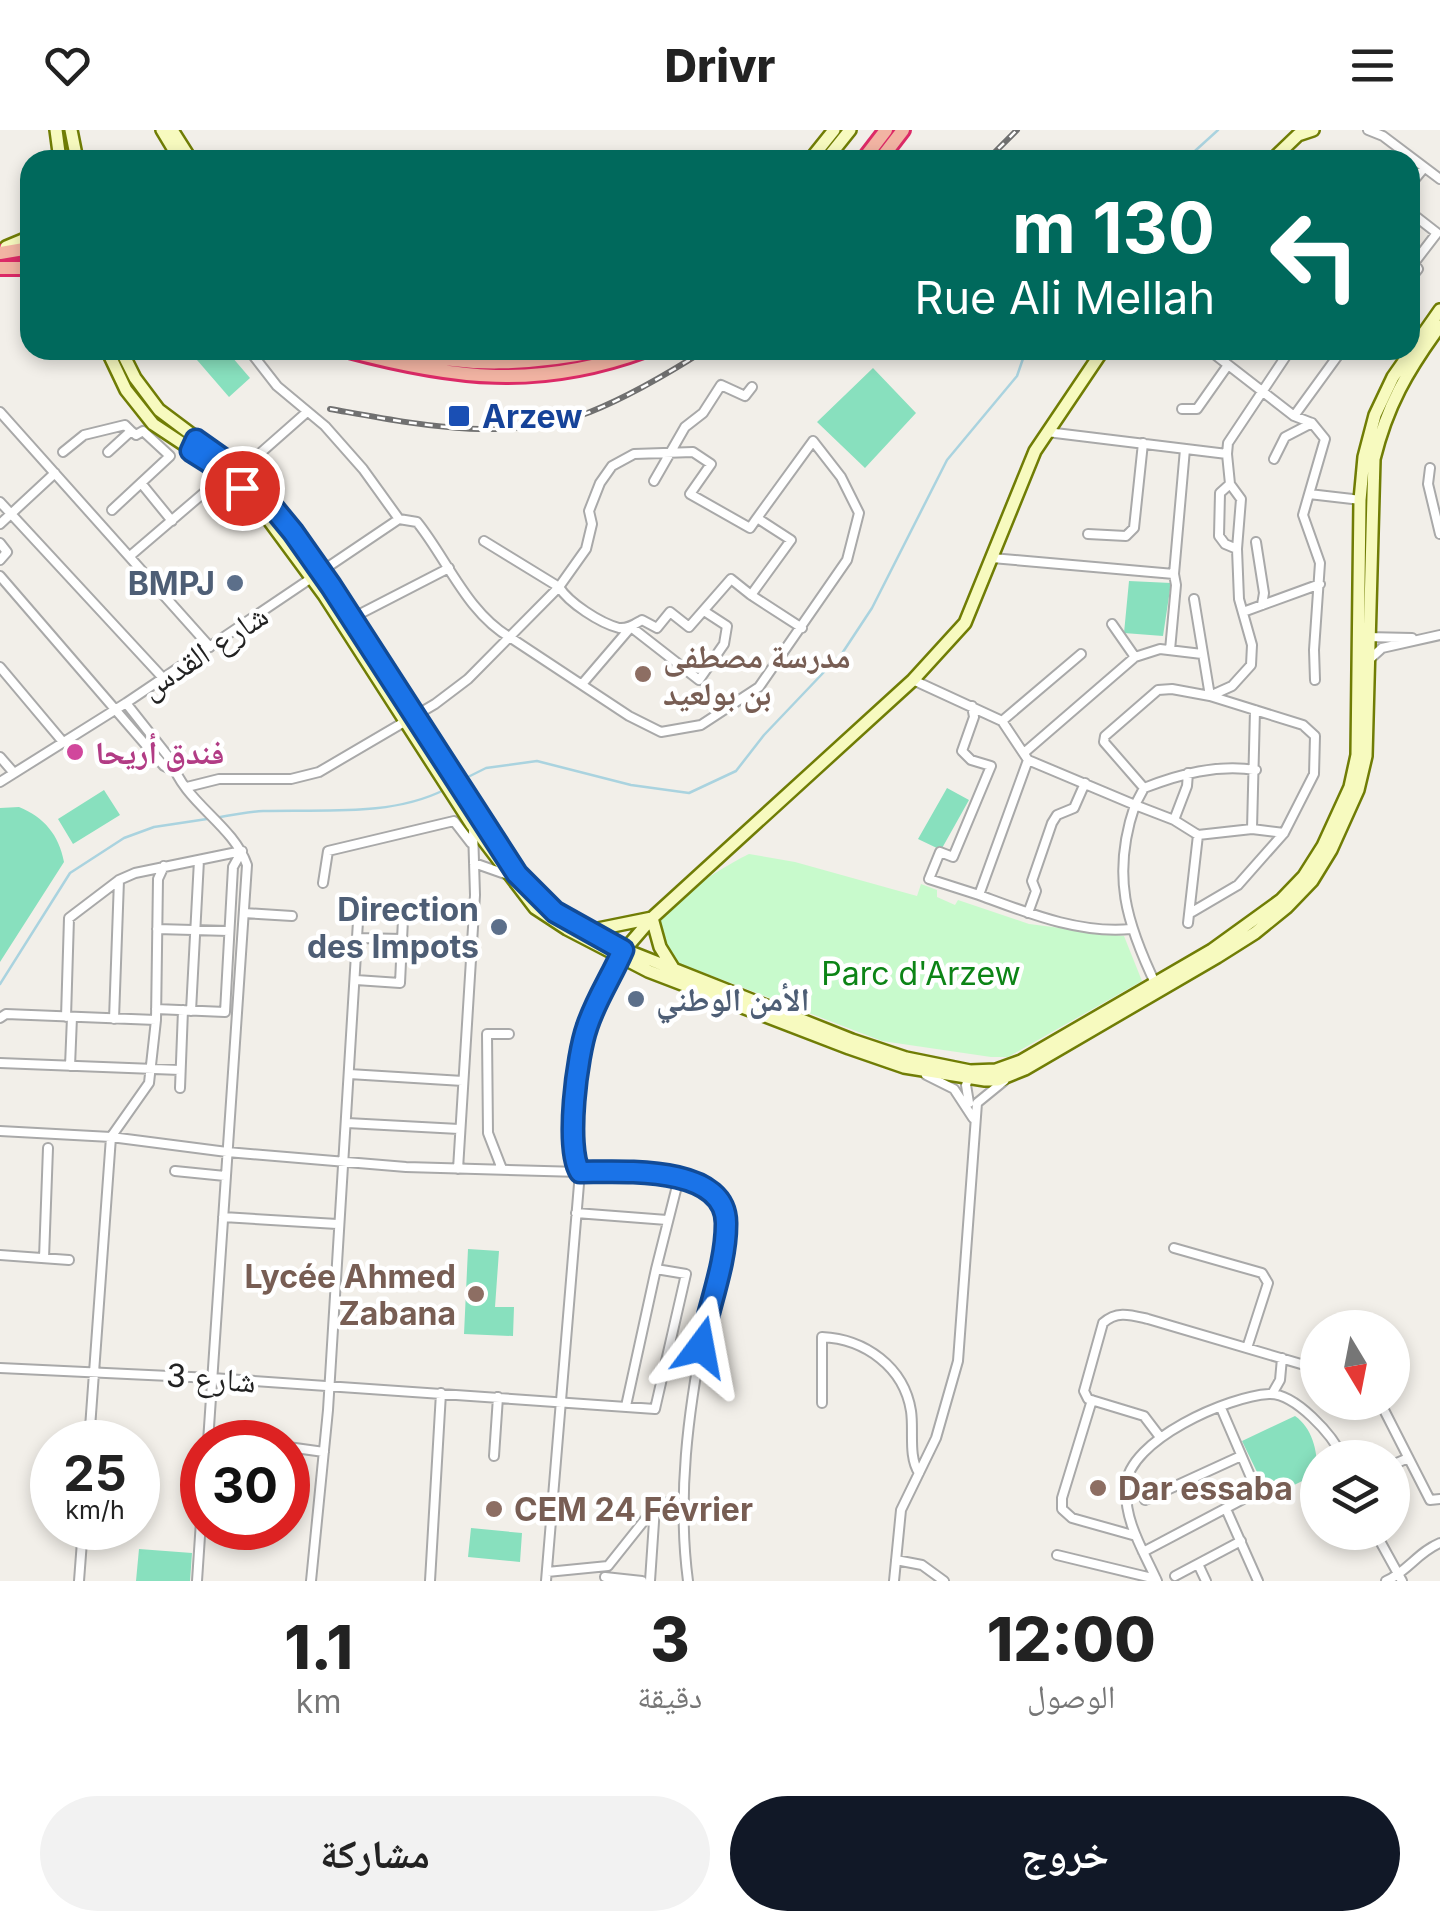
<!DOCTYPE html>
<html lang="ar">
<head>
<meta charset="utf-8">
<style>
	:root { --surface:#fff; --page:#f2f2f2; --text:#222; --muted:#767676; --accent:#111827 }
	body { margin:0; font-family:Inter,"Noto Naskh Arabic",sans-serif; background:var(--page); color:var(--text); direction:rtl; height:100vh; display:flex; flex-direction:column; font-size:38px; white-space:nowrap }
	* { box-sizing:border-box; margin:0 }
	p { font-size:32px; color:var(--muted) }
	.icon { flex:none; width:55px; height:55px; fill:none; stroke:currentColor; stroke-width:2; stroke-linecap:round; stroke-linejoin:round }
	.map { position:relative; height:1451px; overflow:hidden; direction:ltr }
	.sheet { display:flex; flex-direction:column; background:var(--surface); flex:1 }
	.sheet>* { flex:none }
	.top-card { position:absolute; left:20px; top:20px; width:1400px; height:210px; border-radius:30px; box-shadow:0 5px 15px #0003; direction:rtl; background:#00695c; color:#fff; overflow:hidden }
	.needle { width:65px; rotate:170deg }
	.controls { position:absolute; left:1300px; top:1180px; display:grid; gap:20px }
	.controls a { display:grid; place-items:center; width:110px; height:110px; border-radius:50%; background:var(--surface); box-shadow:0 5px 15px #0003; font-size:50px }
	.speed { position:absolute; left:30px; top:1290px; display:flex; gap:20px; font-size:50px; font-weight:700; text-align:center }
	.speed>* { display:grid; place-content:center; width:130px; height:130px; border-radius:50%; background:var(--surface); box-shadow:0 5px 15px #0003; line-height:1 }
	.speed small { font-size:25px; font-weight:400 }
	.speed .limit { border:15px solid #d22; background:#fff; color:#111 }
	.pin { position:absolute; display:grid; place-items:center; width:85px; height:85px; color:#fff; margin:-42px; border:5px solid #fff; border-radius:50%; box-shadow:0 2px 10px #0007 }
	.me { position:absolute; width:110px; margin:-55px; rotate:13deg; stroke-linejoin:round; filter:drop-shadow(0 0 8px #0008) }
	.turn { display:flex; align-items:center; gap:35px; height:210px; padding:0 40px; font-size:45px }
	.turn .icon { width:130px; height:130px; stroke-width:2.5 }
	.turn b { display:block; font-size:70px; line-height:85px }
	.eta { display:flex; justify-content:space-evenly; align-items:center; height:170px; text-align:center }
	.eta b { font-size:60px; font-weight:800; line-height:70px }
	.primary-button { display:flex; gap:20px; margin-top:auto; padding:20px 40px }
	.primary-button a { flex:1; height:115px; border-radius:60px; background:var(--accent); color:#fff; font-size:40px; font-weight:800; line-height:115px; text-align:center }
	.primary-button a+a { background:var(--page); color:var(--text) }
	header { display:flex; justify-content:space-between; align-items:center; height:130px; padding:0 40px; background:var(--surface); font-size:45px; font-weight:800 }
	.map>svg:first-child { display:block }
	.park { fill:#c8facc }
	.pitch { fill:#88e0be }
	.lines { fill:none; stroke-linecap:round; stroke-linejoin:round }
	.stream { stroke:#aad3df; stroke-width:2.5 }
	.minor-casing { stroke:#a9a9a9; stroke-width:12 }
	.secondary-casing { stroke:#707d05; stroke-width:16 }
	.trunk-casing { stroke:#dc2a67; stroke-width:18 }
	.minor { stroke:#fff; stroke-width:8 }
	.secondary { stroke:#f7fabf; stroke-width:11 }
	.trunk { stroke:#f2b4a3; stroke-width:12 }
	.rail-casing { stroke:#707070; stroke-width:6 }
	.rail { stroke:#fff; stroke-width:2.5; stroke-dasharray:8; stroke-linecap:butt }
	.route-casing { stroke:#114b97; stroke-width:25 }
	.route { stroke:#1a73e8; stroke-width:18 }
	.transit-dot { fill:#1a4fb4; stroke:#fff; stroke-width:4 }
	.service-dot { fill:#5c6f8a; stroke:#fff; stroke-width:4 }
	.education-dot { fill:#8d6e63; stroke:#fff; stroke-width:4 }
	.hotel-dot { fill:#d1479c; stroke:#fff; stroke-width:4 }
	.labels { text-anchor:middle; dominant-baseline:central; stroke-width:9; stroke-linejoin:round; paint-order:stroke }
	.transit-label { font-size:32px; font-weight:bold; fill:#164399; stroke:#fff; text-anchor:start }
	.service-label { font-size:32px; font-weight:bold; fill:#4e5e75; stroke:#fff; text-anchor:end }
	.street-label { font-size:32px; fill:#222; stroke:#fff }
	.education-label { font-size:32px; font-weight:bold; fill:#785e54; stroke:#fff; text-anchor:start }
	.hotel-label { font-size:32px; font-weight:bold; fill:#b23c85; stroke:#fff; text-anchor:start }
	.park-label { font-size:32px; fill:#0c8416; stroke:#fff }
</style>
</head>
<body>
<header><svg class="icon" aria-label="menu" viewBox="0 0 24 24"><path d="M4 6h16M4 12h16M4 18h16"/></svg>Drivr<svg class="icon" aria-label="heart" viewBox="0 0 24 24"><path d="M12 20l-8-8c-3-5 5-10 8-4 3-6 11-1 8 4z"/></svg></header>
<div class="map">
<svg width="1440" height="1451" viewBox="0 0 1440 1451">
	<rect width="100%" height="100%" fill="#f2efe9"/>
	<path class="park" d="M749 724 795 732 917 766 921 754 937 760V767L955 775 958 770 1029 794 1124 806 1142 851 1008 927H991L882 911 676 832C667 822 658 812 659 798 660 774 728 734 749 724Z"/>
	<path class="pitch" d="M209 220H226L250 248 229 267 197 230Z
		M873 238 916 283 865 338 817 292Z
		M1129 451 1171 453 1163 506 1124 503Z
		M947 658 969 670 941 720 918 709Z
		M104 660 120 685 73 714 58 689Z
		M19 677C44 687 59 705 64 732L0 832V678Z
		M468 1119 499 1121 495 1177H514L513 1206 464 1204Z
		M1295 1286C1314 1299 1318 1325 1317 1344L1269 1367 1242 1311Z
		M471 1398 522 1403 520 1432 468 1427Z
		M139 1419 192 1423 190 1451H136Z"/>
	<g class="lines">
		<path class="stream" d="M1185 30 1218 0
			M460 651 486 638 537 631 631 655 689 663 736 641 764 605 843 522 872 478 947 330 1017 246 1026 220
			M215 688C231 685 247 682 263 681 321 679 390 687 444 660
			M0 854 70 743 124 708 154 697 207 689"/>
		<defs>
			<path id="minor" d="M1368 0 1383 6 1440 49
				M1410 55 1424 38
				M1410 82 1437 103 1414 133 1418 139 1410 149
				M249 220 277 256 325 296 363 339 399 389
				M1209 220 1294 286 1312 293 1325 309 1309 364 1361 370
				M1182 279H1197L1228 235
				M0 282 210 517
				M1294 286 1342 220
				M1047 302 1227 324 1230 354 1220 363 1219 406 1225 414 1237 419 1239 469 1252 515 1251 535 1232 556 1210 566 1172 559 1158 560 1105 606 1104 612 1144 658 1135 675 1174 690 1198 705 1188 793
				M63 322 84 305 125 295 131 301
				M108 322 131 301 136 305 143 301 170 326 112 380
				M1227 324 1228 313 1290 220
				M1274 329 1285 307 1312 293
				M1430 338 1428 354 1440 404
				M240 341 307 282
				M654 351 685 297 703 283 721 255 745 266 752 257
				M141 353 172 391
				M1230 354 1241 369 1237 419
				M1309 364 1303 385 1320 433 1314 520 1315 550
				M0 372 163 548
				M0 394 55 343
				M1088 404 1126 406 1134 398 1143 313
				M484 411 559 457 586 419 592 394 589 381 600 353 612 336 634 324 693 322 711 334 690 364 750 398 757 388
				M1256 412 1264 463 1262 475
				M0 413 7 422 0 430
				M130 426 227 343
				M992 428 1174 444 1185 319
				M0 446 164 636 174 641
				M751 465 802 498
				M1243 482 1320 454
				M352 488 449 438
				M1366 507 1412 508
				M1170 520 1176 455 1174 444
				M1135 527 1160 519 1202 524
				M1371 528 1382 518 1440 505
				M0 537 63 612
				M913 550 1002 591 1028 630 1135 675C1111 745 1126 793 1157 857
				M583 553 631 497 699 550 724 514 727 496 704 481
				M126 573 171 630C184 673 232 693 247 735L208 1312
				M972 576 974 587 962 621 971 630 991 636 953 727 940 722 929 749 979 765
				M1002 591 1081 524
				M1025 622 1135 527 1112 494
				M0 627 14 643
				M1028 630 979 765C1028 783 1079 804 1131 799
				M0 652 126 573 399 389 417 392C447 429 467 483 511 508L629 586 661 602 701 595 759 557 847 430 859 383 841 347 813 311 757 388 791 410 751 465 731 449 689 497 670 482 657 498 642 490C635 494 628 499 619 498 600 493 569 473 559 457L468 549 435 574 319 642 291 649H219L187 657
				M1144 658C1180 644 1217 634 1256 640
				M1174 690 1187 656 1188 643
				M1252 699 1284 703
				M1198 705 1252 699 1255 580
				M474 733 508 745
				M323 753 328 721 454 691 471 713
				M1192 782 1238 755 1284 703 1314 644 1315 606 1303 595 1210 566 1194 469
				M244 783 292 786
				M1028 783 1036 761 1032 751 1052 693 1057 685 1074 678 1085 653
				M157 799 229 801
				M358 808 402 809
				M620 827C606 852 590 877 584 905 578 934 565 1018 580 1042 609 1042 676 1040 701 1053 712 1058 724 1077 727 1089 732 1118 709 1171 704 1201 688 1282 677 1368 688 1451
				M356 850 400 853 403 789
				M156 879 225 882 233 737 242 721
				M191 881 199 730
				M66 887 69 788 119 750 135 743 242 721
				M0 888 6 884 156 890
				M114 889 119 750
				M0 933 180 940
				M70 936 72 887
				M349 944 463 951
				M926 945 954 959 973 988
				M180 958 183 880
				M969 973 966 955 970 944
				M347 993 459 999
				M0 1001 111 1007 227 1022 406 1037 580 1042 546 1451
				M458 1039 475 765 473 699
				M502 1039 488 1003 487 904H509
				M175 1041 225 1046
				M576 1083 667 1090
				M223 1087 337 1094
				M1174 1118 1262 1143 1268 1153 1247 1218
				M0 1125 69 1130
				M44 1128 48 1018
				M0 1238 212 1248 655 1279 686 1144 656 1139 679 1048
				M1272 1264 1280 1250 1282 1228
				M1092 1270 1062 1368V1379L1072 1388 1136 1406
				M1380 1272 1430 1370 1440 1369
				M822 1273V1207C865 1209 904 1237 911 1281 914 1301 908 1326 919 1343
				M626 1276 656 1139
				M1160 1307 1144 1286 1088 1269 1084 1261 1103 1193C1117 1180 1131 1185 1148 1189L1318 1239
				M89 1312 111 1007 149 953 156 890 158 749 164 736
				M288 1317 324 1322
				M494 1326 498 1267
				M1392 1335 1406 1329
				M1145 1370 1241 1326
				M1226 1379 1258 1451
				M1375 1402 1402 1451
				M1143 1422 1249 1366 1255 1357 1221 1278
				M1057 1425 1156 1449
				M896 1430 922 1435 944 1451
				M1198 1434 1206 1451
				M547 1442 608 1436 655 1377 673 1370 685 1382
				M1175 1446 1241 1411
				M605 1447 642 1451
				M79 1451 83 1398
				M197 1451 202 1376
				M311 1451 328 1280 359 775
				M430 1451 441 1263
				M650 1451 655 1377
				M894 1451 901 1380 936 1308 958 1231 977 973 1004 951
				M1157 1451C1143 1420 1124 1391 1126 1356 1128 1310 1229 1266 1269 1264 1295 1263 1333 1305 1343 1328
				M1386 1451C1407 1442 1418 1422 1440 1413"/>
			<path id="secondary" d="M56 0 60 30
				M71 0 77 30
				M162 0 180 30
				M172 0 191 30
				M810 30 834 0
				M826 30 850 0
				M1272 30 1298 5 1313 0
				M6 117 30 107
				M107 220 126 260 153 294 227 343 257 374 324 465 472 695 535 778 567 799 648 841 849 918 904 937 985 950H998L1025 939 1217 827 1255 803 1287 777 1312 751 1331 720 1358 660 1366 626 1374 329C1387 276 1407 241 1440 196
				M121 220 135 248 159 280 247 346 293 403 517 744 555 782 623 819 852 910 906 928 970 941 996 940 1021 931 1212 820 1281 770 1304 746 1323 716 1350 657 1357 625 1360 370 1364 327 1375 285 1393 247 1440 180
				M588 801 652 788 660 817 673 838
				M621 824 652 788 913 550 965 493 1035 321 1103 220"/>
			<path id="trunk" d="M863 30 886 0
				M880 30 903 0
				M0 123 30 118
				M0 138H30
				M345 220C453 249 538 260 646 220
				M395 220C465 238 533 235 603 220"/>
		</defs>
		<use href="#minor" class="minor-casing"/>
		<use href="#secondary" class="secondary-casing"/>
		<use href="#trunk" class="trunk-casing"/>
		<use href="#minor" class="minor"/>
		<use href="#secondary" class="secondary"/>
		<use href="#trunk" class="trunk"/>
		<defs>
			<path id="rail" d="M987 30 1017 0
				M330 279C415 294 507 314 590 282 630 266 669 243 705 220"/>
		</defs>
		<use href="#rail" class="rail-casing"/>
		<use href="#rail" class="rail"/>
	</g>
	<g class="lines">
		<defs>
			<path id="route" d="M242 358 226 343 191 321 196 310 247 346 293 402 331 456 517 744 555 782 623 820C612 846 596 869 587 897 577 925 565 1018 580 1042 620 1042 727 1034 726 1094 726 1135 708 1177 701 1217"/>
		</defs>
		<use href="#route" class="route-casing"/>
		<use href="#route" class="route"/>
	</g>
	<rect class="transit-dot" x="447" y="274" width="24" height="24" rx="5"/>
	<g class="service-dot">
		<circle cx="235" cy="453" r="10"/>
		<circle cx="499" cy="797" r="10"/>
		<circle cx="636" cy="869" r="10"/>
	</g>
	<g class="education-dot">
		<circle cx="643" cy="544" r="10"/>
		<circle cx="476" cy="1164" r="10"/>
		<circle cx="1098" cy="1358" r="10"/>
		<circle cx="494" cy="1379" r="10"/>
	</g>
	<circle class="hotel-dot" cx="75" cy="622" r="10"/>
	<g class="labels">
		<g class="transit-label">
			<text x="482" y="286">Arzew</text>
		</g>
		<g class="service-label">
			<text x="215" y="453">BMPJ</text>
			<text x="479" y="779">Direction<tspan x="479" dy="37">des Impots</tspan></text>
			<text x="656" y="869" text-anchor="start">الأمن الوطني</text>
		</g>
		<g class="street-label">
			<text transform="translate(204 521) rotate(-33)">شارع القدس</text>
			<text transform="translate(211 1248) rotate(4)">شارع 3</text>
		</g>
		<g class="education-label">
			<text x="663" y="526">مدرسة مصطفى<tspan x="663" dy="37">بن بولعيد</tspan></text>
			<text x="456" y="1146" text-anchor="end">Lycée Ahmed<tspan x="456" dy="37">Zabana</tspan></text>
			<text x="1118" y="1358">Dar essaba</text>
			<text x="514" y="1379">CEM 24 Février</text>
		</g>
		<g class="hotel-label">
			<text x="95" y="622">فندق أريحا</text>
		</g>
		<g class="park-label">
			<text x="921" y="843">Parc d'Arzew</text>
		</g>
	</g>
</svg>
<div class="controls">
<a><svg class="needle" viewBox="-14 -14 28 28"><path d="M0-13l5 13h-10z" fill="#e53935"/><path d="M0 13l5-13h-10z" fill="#767676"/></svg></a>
<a><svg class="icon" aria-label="layers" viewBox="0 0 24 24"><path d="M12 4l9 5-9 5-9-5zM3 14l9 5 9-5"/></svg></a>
</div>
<div class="speed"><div>25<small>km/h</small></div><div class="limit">30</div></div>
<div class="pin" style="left:242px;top:358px;background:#d93025"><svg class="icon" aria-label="arrive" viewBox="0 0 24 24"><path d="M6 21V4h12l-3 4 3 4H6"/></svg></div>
<svg class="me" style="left:701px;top:1217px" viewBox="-20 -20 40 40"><path d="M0-17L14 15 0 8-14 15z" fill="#1a73e8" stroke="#fff" stroke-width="4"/></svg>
<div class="top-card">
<div class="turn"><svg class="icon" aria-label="left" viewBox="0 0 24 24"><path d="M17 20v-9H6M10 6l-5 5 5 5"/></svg><div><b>130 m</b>Rue Ali Mellah</div></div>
</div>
</div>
<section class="sheet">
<div class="eta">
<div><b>12:00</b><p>الوصول</p></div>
<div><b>3</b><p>دقيقة</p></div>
<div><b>1.1</b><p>km</p></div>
</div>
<div class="primary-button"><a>خروج</a><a>مشاركة</a></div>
</section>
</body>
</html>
